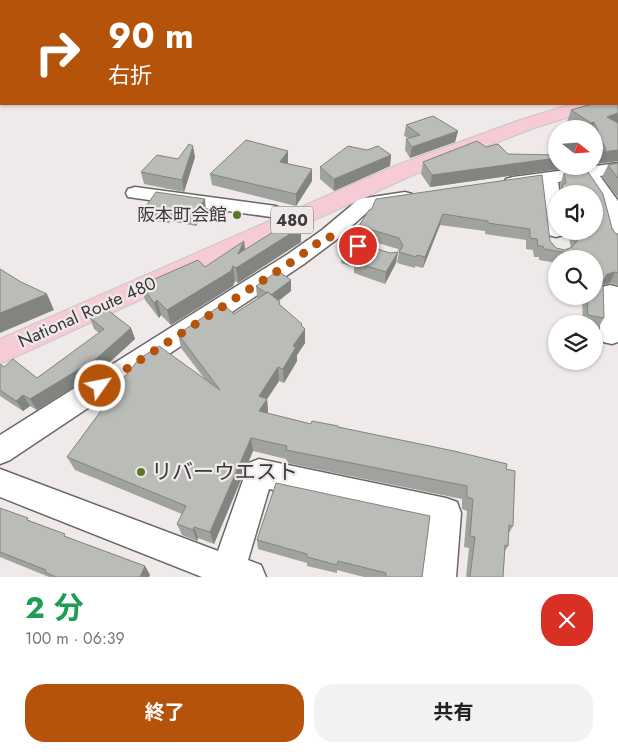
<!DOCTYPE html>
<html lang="ja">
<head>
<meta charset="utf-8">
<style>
	:root { --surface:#fff; --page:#f2f2f2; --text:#222; --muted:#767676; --accent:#b45309 }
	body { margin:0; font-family:Jost,"Noto Sans JP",sans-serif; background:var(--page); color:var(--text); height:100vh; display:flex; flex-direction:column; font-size:19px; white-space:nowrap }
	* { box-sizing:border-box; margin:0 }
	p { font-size:16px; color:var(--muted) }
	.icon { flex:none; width:28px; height:28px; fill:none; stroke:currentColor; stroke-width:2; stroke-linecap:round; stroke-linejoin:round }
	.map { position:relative; height:577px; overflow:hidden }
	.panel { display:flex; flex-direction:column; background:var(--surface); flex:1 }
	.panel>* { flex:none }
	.hud { position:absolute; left:0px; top:0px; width:619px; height:105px; box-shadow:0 1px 4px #0004; background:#b45309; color:#fff; overflow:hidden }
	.needle { width:32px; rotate:107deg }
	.tools { position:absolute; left:548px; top:120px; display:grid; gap:10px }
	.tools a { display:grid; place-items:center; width:55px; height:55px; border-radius:50%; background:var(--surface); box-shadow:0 1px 4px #0004; font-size:25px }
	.pin { position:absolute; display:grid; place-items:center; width:42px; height:42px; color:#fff; margin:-21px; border:2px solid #fff; border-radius:50%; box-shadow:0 1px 5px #0007 }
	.me { position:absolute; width:55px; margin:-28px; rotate:57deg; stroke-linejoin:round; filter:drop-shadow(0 0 4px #0008) }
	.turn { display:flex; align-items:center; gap:18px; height:105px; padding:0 25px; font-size:22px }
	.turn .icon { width:65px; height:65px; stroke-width:2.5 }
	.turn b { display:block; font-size:35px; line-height:42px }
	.round { display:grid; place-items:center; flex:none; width:52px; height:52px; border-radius:20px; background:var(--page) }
	.headline { display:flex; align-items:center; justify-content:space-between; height:85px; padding:0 25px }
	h1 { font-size:30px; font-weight:700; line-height:38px; color:#1e9e55 }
	.button { display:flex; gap:10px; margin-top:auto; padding:10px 25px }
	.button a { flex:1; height:58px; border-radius:20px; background:var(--accent); color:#fff; font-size:20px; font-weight:700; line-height:58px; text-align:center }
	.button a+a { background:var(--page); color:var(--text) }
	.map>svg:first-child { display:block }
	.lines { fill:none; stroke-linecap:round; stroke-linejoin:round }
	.stream { fill:#bf8494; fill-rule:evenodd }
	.minor-casing { stroke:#6b6667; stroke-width:3 }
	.trunk-casing { stroke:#c8c7c8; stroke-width:2 }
	.minor { fill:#fff; fill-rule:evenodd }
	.trunk { fill:#f6cbd6; fill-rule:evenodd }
	.wall { fill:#a0a29d }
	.shaded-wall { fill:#828480 }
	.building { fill:#babcb7; stroke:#828480 }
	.route { stroke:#b45309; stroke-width:9; stroke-dasharray:0 16.2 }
	.poi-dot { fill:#5b772c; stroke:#efe9ea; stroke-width:2 }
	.labels { text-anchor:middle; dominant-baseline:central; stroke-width:4.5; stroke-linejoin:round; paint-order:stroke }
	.shield { fill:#efe9ea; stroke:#716d6e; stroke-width:1 }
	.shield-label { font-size:16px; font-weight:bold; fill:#3b3839 }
	.poi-label { font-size:18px; fill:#3b3839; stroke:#efe9ea; text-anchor:end }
	.street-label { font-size:18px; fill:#3b3839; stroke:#efe9ea }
	.near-poi-label { font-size:21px; fill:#3b3839; stroke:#efe9ea; text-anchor:start }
</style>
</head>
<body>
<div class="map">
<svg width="618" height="577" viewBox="0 0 618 577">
	<rect width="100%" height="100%" fill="#efe9ea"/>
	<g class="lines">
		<path class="stream" d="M62 0H66L65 1H62Z"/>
		<defs>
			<path id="minor" d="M13 0H25L26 1H12Z
				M461 0H474L475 1H462Z
				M618 163V173L600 176 618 201V245L611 243 608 238 600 204 583 179 558 182 560 194H556V231H565L563 235 556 237 549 235 546 230 540 185 513 189 506 187 504 183 506 179 513 177Z
				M135 187 276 206 298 216 301 221 298 226 291 227 271 217 128 197 126 193 128 189Z
				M405 192 412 194 415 198 412 202 372 208 336 240 304 264 10 460 0 464V435L288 254 322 230 359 199Z
				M610 285 618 287V342L612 344 603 342 600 335 599 293 602 287Z
				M259 459 446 498 457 502 461 513 456 577H422L429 524 269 489 248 560 261 565 266 577H202L0 497V469L218 551 249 463Z"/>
			<path id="trunk" d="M572 104H601L598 108 534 128 413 175 0 364V339L397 165 520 120Z"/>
		</defs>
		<use href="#minor" class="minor-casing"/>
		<use href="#trunk" class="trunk-casing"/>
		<use href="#minor" class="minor"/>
		<use href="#trunk" class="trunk"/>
	</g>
	<path class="wall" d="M484 0H618V72V1H487Z
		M618 93V161L594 164V152L596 151 594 144V129H577L567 122 571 110 618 104Z
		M406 125 458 131 455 142 410 158 405 150 406 139 408 138 404 136Z
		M486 147 508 154 556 166H581L430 187 421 174 423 162Z
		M288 151V162L287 164 312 181 296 206 212 185 210 174Z
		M391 155 390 166 334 191 320 179V167Z
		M195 157 184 192 144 184 141 172 178 159Z
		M618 163V198L602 177 608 165Z
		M586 169 603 194 612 228 615 233 618 234V285L610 283 603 285 604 318 598 329 594 328V324H583L582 296H594V259H556V263L539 260V257H534L533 250 526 249V240L485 234V231L440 225 423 268 415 266V268L397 263 399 252 398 249 358 237 359 226 369 210H371L376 199 542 175 550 241 556 248 565 250 571 248 568 231H594V194H559L561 188 560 184 564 173Z
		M144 209 206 210 196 226 170 221 169 223 147 220Z
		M301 242 238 283 235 281 233 286 171 325 161 315 159 318 145 300 141 285 205 267 245 250Z
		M342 251 390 253 398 252 396 263 385 284 354 273V267L341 263Z
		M291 280V291L279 301 280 305 305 329V343L297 355V361L284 383 279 381 267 399 268 412 267 413 311 424 338 427 506 469 513 526 509 533 508 546 505 551 503 577H466L469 548 464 547 467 511 462 509V499L287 463 286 459 253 451 214 544 198 538 197 541 182 535 177 524 182 514 75 470 67 457 100 412 94 398 116 387 204 378 181 348 178 334 234 314 258 298 257 297 256 286Z
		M90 318 131 328 135 339 101 370 37 410 30 406 23 411 0 396V364L4 367 37 378 99 333 94 329Z
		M0 508 68 538 145 566 150 575 149 577H49L0 557Z
		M257 540 422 577H364L337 570V573L307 566V563L258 549Z"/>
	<path class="shaded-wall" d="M618 113V123L607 117Z
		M594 122 592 129H589L591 123Z
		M458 131 455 142 410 158 412 147Z
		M193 146 195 157 184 192 182 180Z
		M618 150V161L594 164V153Z
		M288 151V162L281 173 280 162Z
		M391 155 390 166 334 191V179Z
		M556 158V166H581L430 187 432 175Z
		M312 169V181L296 206V194Z
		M205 199 206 210 196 226 194 215Z
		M168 210 170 221 169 223 166 212Z
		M443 214 440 225 423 268 425 257Z
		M301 227V242L238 283 236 268 238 254 244 241 246 256Z
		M398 252 396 263 385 284 386 272Z
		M233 266 235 281 233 286 171 325 167 310Z
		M615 272 610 283 602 285 597 292 607 274Z
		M291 280V291L270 307V296Z
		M47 294 54 310 0 333V313Z
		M157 300 161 315 159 318 154 303Z
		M302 324V332L305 329V343L297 355V361L284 383 283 369 293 346 301 325Z
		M131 328 135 339 101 370 37 410 30 399Z
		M278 367 279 381 267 399 268 412 260 425 259 411V396Z
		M23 395 30 406 23 411 16 401Z
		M251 438 253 451 214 544 210 532Z
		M194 527 198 538 197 541 193 530Z
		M145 566 150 575 149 577H140Z"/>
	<path class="building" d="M508 0H618V59V1H511Z
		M618 93V113L607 117 618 123V150L594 153V152L606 150 594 122 591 123 571 110 592 104H618Z
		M433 116 458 131 412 147 406 139 420 135 406 125Z
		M246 140 288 151 280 162 312 169 296 194 210 174Z
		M477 141 486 147 498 144 508 154 556 155V158L432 175 423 162Z
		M189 144 193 146 182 180 141 172 157 155 178 159Z
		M348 146 367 150 378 146 391 155 334 179 320 167Z
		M618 163V178L608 165Z
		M586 169 603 194 612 228 615 233 618 234V273L615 272 607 274 603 281 604 318 588 315 587 296H594V259H583L582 255 544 249 543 246H538L537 239 530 238V229L488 223V221L443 214 425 257 417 255 416 257 399 252 403 246 399 238 359 226 369 210H371L376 199 542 175 550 241 556 248 565 250 572 247 577 241 575 231H594V194H562V185L566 183 564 173Z
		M156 192 205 199 194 215 168 210 166 212 144 209Z
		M289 222 301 227 236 268 233 266 231 271 167 310 157 300 154 303 141 285 198 260 205 267 244 241 238 254Z
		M349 240 390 253 398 252 386 272 354 262 358 256 342 251Z
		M0 269 21 282 47 294 0 313Z
		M278 271 291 280 271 295 268 292 266 293 256 286Z
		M268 292 280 302 279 304 302 324 301 325 305 329 293 346 296 347 283 369 278 367 259 396 267 399 259 411 311 424 312 421 338 426V427L454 451 507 464 506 469 515 471 513 526 509 525 508 546 505 545 503 577H470L475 537 470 536 473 499 467 497V486L286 450 287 446 251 438 210 532 194 527 193 530 177 524 186 506 67 457 106 404 94 398 108 383 116 387 139 359 159 346 220 390 178 334 223 304 234 314Z
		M105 308 131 328 96 359 30 399 23 395 16 401 0 390V364L4 367 13 359 37 378 104 329 90 318Z
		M276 483 430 516 422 577H386V573L338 561 337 565 307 557V554L257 540Z
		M0 508 28 518 27 520 65 534 64 536 145 566 140 577H56L45 572 46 570 0 552Z"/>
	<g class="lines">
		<path class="route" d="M100 386 296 259 327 236 358 246"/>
	</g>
	<g class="poi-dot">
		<circle cx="237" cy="215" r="5"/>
		<circle cx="141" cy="472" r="5"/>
	</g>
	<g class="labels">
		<rect class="shield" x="271" y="206.5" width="42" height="27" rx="4"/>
		<g class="shield-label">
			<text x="292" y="220">480</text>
		</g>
		<g class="poi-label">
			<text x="227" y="215">阪本町会館</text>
		</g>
		<g class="street-label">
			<text transform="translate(87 312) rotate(-24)">National Route 480</text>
		</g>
		<g class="near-poi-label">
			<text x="151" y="472">リバーウエスト</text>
		</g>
	</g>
</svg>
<div class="tools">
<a><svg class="needle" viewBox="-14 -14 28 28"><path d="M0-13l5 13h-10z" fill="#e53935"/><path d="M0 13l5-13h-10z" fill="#767676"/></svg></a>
<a><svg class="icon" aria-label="sound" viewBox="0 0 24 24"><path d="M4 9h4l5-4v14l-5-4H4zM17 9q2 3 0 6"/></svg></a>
<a><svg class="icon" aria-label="search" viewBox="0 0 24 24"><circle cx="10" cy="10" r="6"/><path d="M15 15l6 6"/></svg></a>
<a><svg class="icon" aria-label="layers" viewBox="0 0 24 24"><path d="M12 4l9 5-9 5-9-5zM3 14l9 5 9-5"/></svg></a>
</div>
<div class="pin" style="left:358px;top:246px;background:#d93025"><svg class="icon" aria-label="arrive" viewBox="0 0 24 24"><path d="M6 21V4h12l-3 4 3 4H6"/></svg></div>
<svg class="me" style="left:100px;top:386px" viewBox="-20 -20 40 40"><circle r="17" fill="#b45309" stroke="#fff" stroke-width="3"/><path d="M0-11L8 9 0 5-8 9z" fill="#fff"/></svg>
<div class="hud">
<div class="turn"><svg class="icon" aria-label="right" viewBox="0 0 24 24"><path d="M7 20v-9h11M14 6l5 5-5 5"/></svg><div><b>90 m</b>右折</div></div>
</div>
</div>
<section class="panel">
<div class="headline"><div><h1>2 分</h1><p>100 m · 06:39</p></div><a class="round" style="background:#d93025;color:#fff"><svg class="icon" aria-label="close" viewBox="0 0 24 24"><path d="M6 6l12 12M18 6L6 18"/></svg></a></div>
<div class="button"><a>終了</a><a>共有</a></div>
</section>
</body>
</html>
